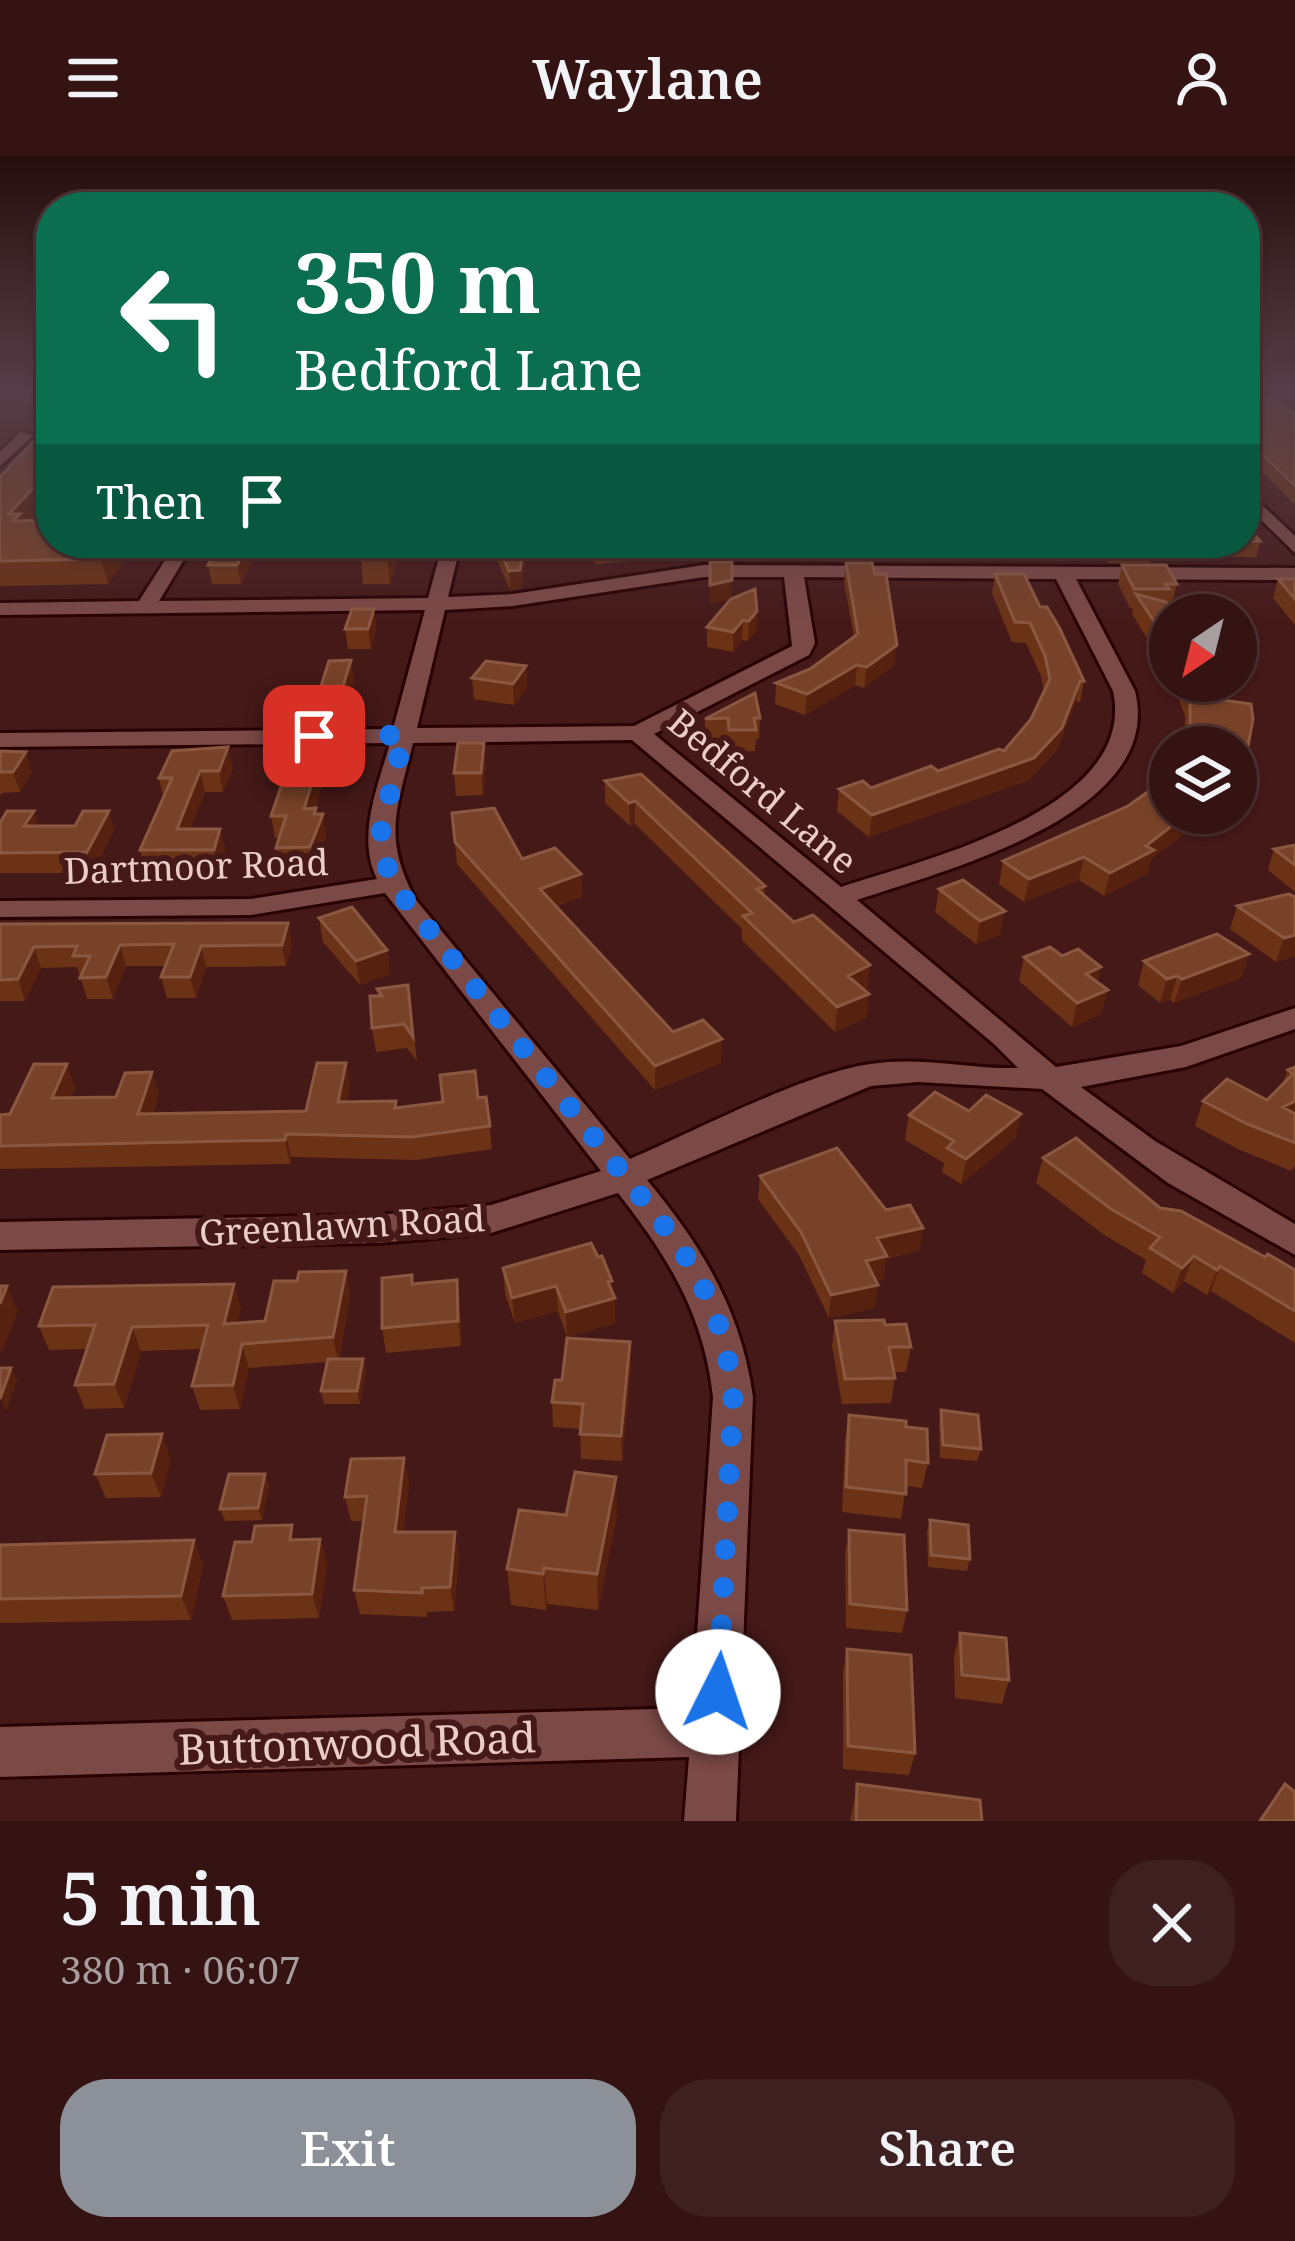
<!DOCTYPE html>
<html lang="en">
<head>
<meta charset="utf-8">
<style>
	:root { --surface:#341312; --page:#3f2020; --text:#f1f3f6; --muted:#a99e9f; --line:#4e3232; --accent:#8c9099 }
	body { margin:0; font-family:"Noto Serif",serif; background:var(--page); color:var(--text); height:100vh; display:flex; flex-direction:column; font-size:45px; white-space:nowrap }
	* { box-sizing:border-box; margin:0 }
	p { font-size:39px; color:var(--muted) }
	.icon { flex:none; width:66px; height:66px; fill:none; stroke:currentColor; stroke-width:2; stroke-linecap:round; stroke-linejoin:round }
	.map { position:relative; height:1665px; overflow:hidden }
	.panel { display:flex; flex-direction:column; background:var(--surface); flex:1 }
	.panel>* { flex:none }
	.guide { position:absolute; left:36px; top:36px; width:1224px; height:366px; border-radius:48px; box-shadow:0 3px 9px #0004,0 0 0 3px var(--line); background:#0b6e4f; color:#fff; overflow:hidden }
	.needle { width:78px; rotate:215deg }
	.controls { position:absolute; left:1149px; top:438px; display:grid; gap:24px }
	.controls a { display:grid; place-items:center; width:108px; height:108px; border-radius:50%; background:var(--surface); box-shadow:0 3px 9px #0004,0 0 0 3px var(--line); font-size:60px }
	.pin { position:absolute; display:grid; place-items:center; width:102px; height:102px; color:#fff; margin:-51px; border-radius:24px; box-shadow:0 6px 18px #0006 }
	.me { position:absolute; width:132px; margin:-66px; rotate:4deg; stroke-linejoin:round; filter:drop-shadow(0 0 9px #0008) }
	.turn { display:flex; align-items:center; gap:42px; height:252px; padding:0 60px; font-size:54px }
	.turn .icon { width:156px; height:156px; stroke-width:2.5 }
	.turn b { display:block; font-size:84px; line-height:102px }
	.then { display:flex; align-items:center; height:114px; padding:0 60px; background:#0003; gap:24px; font-size:45px }
	.round { display:grid; place-items:center; flex:none; width:126px; height:126px; border-radius:48px; background:var(--page) }
	.summary { display:flex; align-items:center; justify-content:space-between; height:204px; padding:0 60px }
	h1 { font-size:72px; font-weight:600; line-height:90px }
	.action { display:flex; gap:24px; margin-top:auto; padding:24px 60px }
	.action a { flex:1; height:138px; border-radius:48px; background:var(--accent); color:#fff; font-size:48px; font-weight:600; line-height:138px; text-align:center }
	.action a+a { background:var(--page); color:var(--text) }
	header { display:flex; justify-content:space-between; align-items:center; height:156px; padding:0 60px; background:var(--surface); font-size:54px; font-weight:600 }
	.map>svg:first-child { display:block }
	.lines { fill:none; stroke-linecap:round; stroke-linejoin:round }
	.minor-casing { stroke:#290103; stroke-width:6 }
	.minor { fill:#7b4946; fill-rule:evenodd }
	.wall { fill:#6b3215 }
	.shaded-wall { fill:#56210e }
	.building { fill:#784228; stroke:#8a5841; stroke-width:3 }
	.route { stroke:#1a73e8; stroke-width:21; stroke-dasharray:0 37.8 }
	.labels { text-anchor:middle; dominant-baseline:central; stroke-width:12; stroke-linejoin:round; paint-order:stroke }
	.street-label { font-size:36px; fill:#eaccc9; stroke:#451918 }
	.near-street-label { font-size:42px; fill:#eaccc9; stroke:#451918 }
</style>
</head>
<body>
<header><svg class="icon" aria-label="menu" viewBox="0 0 24 24"><path d="M4 6h16M4 12h16M4 18h16"/></svg>Waylane<svg class="icon" aria-label="person" viewBox="0 0 24 24"><circle cx="12" cy="8" r="4"/><path d="M4 21q1-7 8-7t8 7"/></svg></header>
<div class="map">
<svg width="1295" height="1665" viewBox="0 0 1295 1665">
	<rect width="100%" height="100%" fill="#451918"/>
	<g class="lines">
		<defs>
			<path id="minor" d="M20 276 34 279 0 310V296Z
				M1245 333 1295 380V397L1245 348Z
				M176 387H194L159 445 428 442 443 387H461L448 441 513 438 704 409 1295 412V424L1076 423 1135 535C1166 659 942 715 857 744L1056 911 1181 890 1295 852V873L1186 911 1081 931 1155 985 1295 1068V1099L1168 1027 1042 933 918 926 871 930 647 1024C702 1090 741 1154 753 1241L736 1665H684L689 1601 0 1621V1571L692 1552 713 1241C704 1158 668 1101 618 1037L491 1077 378 1087 0 1094V1066L378 1059 491 1049 601 1015 385 737 251 759 0 761V745L251 743 377 723C356 681 378 630 390 587L0 591V577L393 573 425 454 0 459V447L139 445ZM704 421H784L792 490 634 570 417 572 445 454 513 450ZM804 421 1056 423 1113 535C1139 653 923 704 841 731L654 578 809 499 815 487ZM632 584 994 888 1018 912C968 913 920 900 870 908 802 918 696 975 630 1003L416 744C382 681 397 653 413 587Z"/>
		</defs>
		<use href="#minor" class="minor-casing"/>
		<use href="#minor" class="minor"/>
	</g>
	<path class="wall" d="M1245 240 1295 258V349L1245 299Z
		M0 321 51 343 32 365 136 387 108 428 0 430Z
		M1245 367 1260 385 1256 401H1151L1150 407H1108L1105 400H1067L1064 394 963 395 960 387H1245Z
		M360 387H404L390 428H363Z
		M495 387H528L521 432 510 434 495 399Z
		M561 387H755V398H732V405H709V399L595 408 588 393 561 392Z
		M835 387H890L888 399 839 405Z
		M254 402 241 428H212L208 409Z
		M846 407 894 509 864 532 855 529 805 559 775 548 776 527 810 513 854 481 844 426Z
		M1122 409 1177 428 1172 447H1167L1170 459V520L1132 458 1133 452H1130L1118 428Z
		M995 418 1040 451 1084 525 1080 546 1076 545 1057 594 1029 624 869 681 837 655 839 633 871 632 938 615 1004 595 1031 563 1044 536 1041 520 1026 487 1012 486 992 437Z
		M1278 423H1295V469L1273 442Z
		M374 453 376 472 371 493H348L345 473Z
		M757 455 756 475 748 485 742 484 733 496 707 491V471Z
		M351 504 354 525 346 551H324L321 530Z
		M526 510 527 531 514 549 474 543 472 522Z
		M1172 525H1214L1245 607 1238 629 1236 628V591H1184L1185 560Z
		M760 562 759 583H756L755 595 729 596 727 584H704L705 563Z
		M323 590 327 611 315 652 326 680 314 714H281L276 692 279 682H275L271 660Z
		M0 595 32 616 20 636 2 637 0 640Z
		M486 609 483 639 456 640 454 617Z
		M1170 611V657L1188 675 1151 703 1148 717 1104 740 1079 724 1024 746 999 728 1003 705 1128 650 1167 622Z
		M233 612 223 636H205L190 673H220L225 694 218 716H145L140 694 163 641 159 622Z
		M605 625 765 730 764 740 794 766 870 809 867 833 864 834 866 862 835 876 742 784V773L635 668 630 670 605 647Z
		M452 657 522 703 581 718 582 741 556 750 673 876 721 907 655 934 457 708Z
		M0 667 39 670 114 674 93 717H0Z
		M1295 689V736L1268 714 1274 693Z
		M939 733 1000 779 976 788 935 756Z
		M1295 741V800L1276 806 1230 773 1237 750Z
		M319 762 387 794 390 818 360 829 323 786Z
		M0 768 292 788 286 810 206 811 196 842H167L161 821 165 810H126L113 843H87L77 811 41 812 25 845H0Z
		M1249 798 1241 822 1174 847 1170 844 1160 847 1138 829 1144 805Z
		M1062 800 1101 811 1097 826 1108 834 1101 858 1072 871 1019 825 1024 801Z
		M408 829 417 905 407 892 376 896 372 872 378 840 377 833Z
		M1295 911V1010L1291 1015 1238 993 1195 970 1203 945 1267 944 1282 929 1288 914Z
		M350 930 347 946 397 952 486 941 492 993 416 1004 291 1001 290 1008 0 1013V959L10 958 75 931 70 942 159 939 153 957 306 955Z
		M969 955 1021 958 1015 983 961 1028 942 1016 944 1007 905 984 909 959Z
		M1043 1002 1160 1052 1295 1114V1187L1211 1135 1207 1139 1184 1125 1173 1137 1142 1117 1146 1104 1103 1078 1036 1027Z
		M760 1020 923 1072 919 1095 886 1103 883 1124 876 1125 878 1129 874 1152 829 1162 799 1099 758 1043Z
		M598 1101 612 1125V1135L615 1142V1167L567 1181 558 1155 515 1167 505 1138 503 1112Z
		M346 1115 350 1139 339 1203H363L366 1216 360 1248H324L321 1235 327 1206 249 1212 240 1253 200 1254 192 1230 201 1193 141 1195 124 1252 85 1253 75 1229 87 1193 49 1194 39 1170 241 1152 237 1167 265 1165 297 1125Z
		M412 1119 413 1128 460 1149 461 1190 386 1197 382 1172Z
		M835 1165 911 1191 906 1216H894L895 1222 891 1247 842 1248 832 1190Z
		M631 1211 622 1305 581 1303 580 1273 553 1271 552 1246 562 1224Z
		M941 1254 981 1293 977 1305 940 1302 939 1267Z
		M849 1259 906 1271 928 1307 922 1332 906 1330 901 1363 842 1356 845 1284Z
		M171 1303 161 1341 106 1342 95 1318Z
		M265 1318 269 1330 262 1364 225 1365 220 1353Z
		M409 1327 403 1376 459 1400 454 1455 427 1456V1461L360 1458 354 1434 364 1365H351L345 1341Z
		M617 1358 598 1454 547 1448 546 1454 511 1449 507 1413Z
		M930 1364 970 1403 967 1415 928 1411 927 1376Z
		M849 1374 907 1454 902 1477 846 1472 845 1399Z
		M320 1383 327 1408 319 1462 232 1464 223 1440 297 1384Z
		M194 1384 203 1409 191 1464 0 1467V1389Z
		M960 1477 1009 1524 1002 1548 955 1542 954 1500Z
		M847 1493 915 1597 909 1619 843 1613V1516Z
		M857 1628 982 1665H850Z"/>
	<path class="shaded-wall" d="M51 313V343L24 373 9 358Z
		M113 387H136L108 428 101 403Z
		M229 387H251L254 402 241 428 237 409Z
		M393 387H404L390 428 387 402Z
		M524 387H528L521 432 510 434 509 415Z
		M857 387H890L888 399 839 405 841 389Z
		M732 424 731 443 709 448 710 429Z
		M374 453 376 472 371 493 368 473Z
		M757 455 756 475 748 485 749 465Z
		M743 464 742 484 733 496V476Z
		M897 489 894 509 864 532 867 511Z
		M351 504 354 525 346 551 343 530Z
		M857 509 855 529 805 559 807 538Z
		M526 510 527 531 514 549 513 528Z
		M1080 525 1076 545 1057 594 1029 624 869 681 872 659 1034 602Z
		M484 587 486 609 483 639 481 617Z
		M323 590 327 611 308 675 304 653Z
		M228 591 233 612 223 636 219 615Z
		M26 596 32 616 20 636 13 616Z
		M200 615 205 636 182 695 177 673Z
		M635 645V668L630 670 629 647Z
		M316 652 318 669 323 658 326 680 314 714 310 691Z
		M34 655 40 675 24 670Z
		M109 655 114 674 93 717 87 696Z
		M1188 657H1193L1188 675 1151 703 1148 717 1104 740 1110 717Z
		M220 673 225 694 218 716 214 694Z
		M1084 701 1079 724 1024 746 1029 723Z
		M581 718 582 741 541 755 540 733Z
		M1005 755 1000 779 976 788 980 765Z
		M288 767 292 788 286 810 282 789Z
		M1295 779V800L1276 806 1284 782Z
		M120 789 126 810 113 843 106 821Z
		M201 790 206 811 196 842 190 821Z
		M34 791 41 812 25 845 18 823Z
		M387 794 390 818 360 829 356 805Z
		M1249 798 1241 822 1174 847 1182 823Z
		M870 809 867 833 845 844 848 820Z
		M1101 811 1095 835 1086 818Z
		M1177 820 1170 844 1160 847 1167 823Z
		M1108 834 1101 858 1072 871 1077 847Z
		M869 838 866 862 835 876 837 851Z
		M722 883 721 907 655 934V910Z
		M346 907 350 930 342 969 338 946Z
		M67 908 75 931 60 965 52 942Z
		M152 916 159 939 145 981 138 958Z
		M1295 945V966L1283 951Z
		M1021 958 1015 983 961 1028 966 1003Z
		M286 978 291 1001 290 1008 285 984Z
		M923 1072 919 1095 886 1103 883 1124 862 1129 866 1105 877 1082Z
		M1194 1100 1184 1125 1173 1137 1182 1112Z
		M1220 1110 1211 1135 1207 1139 1217 1114Z
		M346 1115 350 1139 338 1205 333 1181Z
		M457 1124 460 1149 461 1190 458 1165Z
		M612 1125V1142H615V1167L567 1181 566 1156Z
		M234 1128 241 1152 231 1192 224 1168Z
		M878 1129 874 1152 829 1162 831 1139Z
		M7 1130 18 1155 2 1197 0 1193V1148Z
		M556 1130 558 1155 515 1167 512 1142Z
		M132 1171 141 1195 124 1252 114 1228Z
		M630 1186 631 1211 622 1305 621 1280Z
		M242 1188 249 1212 240 1253 233 1229Z
		M363 1203 366 1216 360 1248 357 1235Z
		M11 1212 17 1224 6 1256 0 1243Z
		M162 1278 171 1303 161 1341 151 1317Z
		M404 1302 409 1327 400 1401 395 1376Z
		M265 1318 269 1330 262 1364 258 1352Z
		M616 1321 617 1358 598 1454 597 1418Z
		M455 1376 459 1400 454 1455 450 1431Z
		M320 1383 327 1408 319 1462 312 1438Z
		M194 1384 203 1409 191 1464 181 1440Z
		M544 1412 547 1448 546 1454 543 1418Z"/>
	<path class="building" d="M1245 240 1278 246 1295 258V270L1293 271H1295V330L1245 281H1249L1245 278Z
		M51 267V313L9 358H20L13 365 51 364V387H113L101 403 0 405V321Z
		M1245 367 1260 385H1245Z
		M220 387H249L237 409H208Z
		M366 387H393L387 402 360 403Z
		M497 387H524L520 414 509 415Z
		M592 387H653L595 392Z
		M1109 387H1152L1154 391 1111 390Z
		M710 406H732V424L710 429Z
		M846 407H872L875 418H886L897 489 867 511 857 509 807 538 776 527 810 513 858 478Z
		M1122 409H1166L1177 428H1165L1169 433H1134Z
		M995 418H1024L1040 451H1047L1060 473 1084 525H1080L1062 572 1034 602 872 659 839 633 863 625 871 632 931 610 938 615 999 593 1004 595 1031 563 1050 523 1045 500 1030 467 1015 466Z
		M1278 423H1295V443Z
		M755 433 757 455 749 465 743 464 733 476 707 471 731 443Z
		M1136 438 1166 446 1175 459H1170V490Z
		M352 453H374L368 473H345Z
		M351 504 343 530H321L329 505Z
		M486 505 526 510 513 528 472 522Z
		M1185 525H1214L1222 544 1251 548 1253 563 1245 607 1236 605V591H1188L1195 583 1190 582V539Z
		M755 537 760 562H754L756 574H729L728 562 705 563Z
		M458 587H484L481 617H454Z
		M295 590H323L304 653 316 652 314 658H323L310 691 276 692 286 660H271Z
		M228 591 219 615H200L177 673H220L214 694H140L172 622H159L172 595Z
		M0 595 26 596 13 616H0Z
		M641 618 765 730 757 733 794 766 813 759 870 809 848 820 869 838 837 851 743 760 752 757 635 645 629 647 605 625Z
		M1170 620V657H1188L1146 690 1154 694 1110 717 1084 701 1029 723 1003 705 1128 650Z
		M494 652 522 703 555 692 581 718 540 733 673 876 703 864 722 883 655 910 455 686 452 657Z
		M7 655H34L24 670H75L83 655H109L87 696 0 697V667Z
		M1295 689V709L1274 693Z
		M963 724 1005 755 980 765 939 733Z
		M1289 738 1295 741V779L1284 782 1237 750Z
		M352 751 387 794 356 805 319 762Z
		M288 767 282 789 201 790 190 821H161L174 788 120 789 106 821 80 822 90 800H73L77 790 34 791 18 823 0 824V768Z
		M1217 778 1249 798 1182 823 1177 820 1167 823 1144 805Z
		M1050 791 1062 800 1078 793 1101 811 1086 818 1108 834 1077 847 1024 801Z
		M408 829 413 881 404 868 372 872 370 840H382L377 833Z
		M317 907H346L338 946 396 945 395 952 443 946 440 919 475 915 478 942 486 941 490 970 412 981 286 978 285 984 0 990V959L10 958 34 908H67L52 942 116 941 125 917 152 916 138 958 306 955Z
		M1295 911V945L1283 951 1295 958V987L1247 968 1203 945 1227 923 1267 944 1293 918 1288 914Z
		M935 936 969 955 986 939 1021 958 966 1003 947 992 954 985 909 959Z
		M1076 982 1160 1052 1181 1055 1265 1101 1268 1098 1295 1114V1155L1220 1110 1217 1114 1194 1100 1182 1112 1150 1092 1160 1081 1111 1053 1043 1002Z
		M837 992 886 1054 910 1049 923 1072 877 1082 887 1100 866 1105 878 1129 831 1139 801 1076 760 1020Z
		M591 1087 598 1101 602 1100 612 1125 608 1126 615 1142 566 1156 556 1130 512 1142 503 1112Z
		M346 1115 333 1181 242 1188 233 1229 192 1230 208 1169 132 1171 114 1228 75 1229 95 1169 39 1170 53 1131 234 1128 224 1168 265 1165 274 1125H297L299 1116Z
		M412 1119V1128L457 1124 458 1165 382 1172V1122Z
		M0 1130H7L0 1148Z
		M884 1164 885 1169 906 1168 911 1191H889L895 1222 845 1223 835 1165Z
		M567 1182 630 1186 621 1280 580 1278 583 1248 552 1246 555 1224H562Z
		M328 1203H363L357 1235H321Z
		M0 1212H11L0 1243Z
		M941 1254 978 1259 981 1293 943 1289Z
		M849 1259 906 1265V1271L927 1273 928 1307 906 1304V1338L846 1331Z
		M162 1278 151 1317 95 1318 107 1279Z
		M404 1302 395 1376H455L450 1431 422 1432V1437L354 1434 367 1340 345 1341 351 1303Z
		M575 1316 616 1321 597 1418 544 1412 543 1418 507 1413 519 1354 566 1359Z
		M229 1318H265L258 1352 220 1353Z
		M930 1364 968 1369 970 1403 931 1399Z
		M292 1369 290 1384 320 1383 312 1438 223 1440 235 1386H252L255 1370Z
		M849 1374 904 1379 907 1454 850 1448Z
		M194 1384 181 1440 0 1443V1389Z
		M960 1477 1006 1482 1009 1524 962 1519Z
		M847 1493 911 1499 915 1597 848 1590Z
		M857 1628 980 1644 982 1665H856Z
		M1285 1628 1295 1636V1665H1260Z"/>
	<linearGradient id="sky" x2="0" y2="1"><stop stop-color="#260e0d"/><stop offset="0.5" stop-color="#563e48"/><stop offset="1" stop-color="#563e48" stop-opacity="0"/></linearGradient>
	<rect width="1295" height="468" fill="url(#sky)"/>
	<g class="lines">
		<path class="route" d="M314 580 404 579 379 684 392 727 669 1076C707 1128 727 1176 733 1240L718 1536"/>
	</g>
	<g class="labels">
		<g class="street-label">
			<text transform="translate(763 635) rotate(40)">Bedford Lane</text>
			<text transform="translate(196 710) rotate(-2)">Dartmoor Road</text>
			<text transform="translate(342 1069) rotate(-3)">Greenlawn Road</text>
		</g>
		<g class="near-street-label">
			<text transform="translate(357 1586) rotate(-2)">Buttonwood Road</text>
		</g>
	</g>
</svg>
<div class="controls">
<a><svg class="needle" viewBox="-14 -14 28 28"><path d="M0-13l5 13h-10z" fill="#e53935"/><path d="M0 13l5-13h-10z" fill="#a99e9f"/></svg></a>
<a><svg class="icon" aria-label="layers" viewBox="0 0 24 24"><path d="M12 4l9 5-9 5-9-5zM3 14l9 5 9-5"/></svg></a>
</div>
<div class="pin" style="left:314px;top:580px;background:#d93025"><svg class="icon" aria-label="arrive" viewBox="0 0 24 24"><path d="M6 21V4h12l-3 4 3 4H6"/></svg></div>
<svg class="me" style="left:718px;top:1536px" viewBox="-20 -20 40 40"><circle r="19" fill="#fff"/><path d="M0-13L10 11 0 6-10 11z" fill="#1a73e8"/></svg>
<div class="guide">
<div class="turn"><svg class="icon" aria-label="left" viewBox="0 0 24 24"><path d="M17 20v-9H6M10 6l-5 5 5 5"/></svg><div><b>350 m</b>Bedford Lane</div></div>
<div class="then">Then<svg class="icon" aria-label="arrive" viewBox="0 0 24 24"><path d="M6 21V4h12l-3 4 3 4H6"/></svg></div>
</div>
</div>
<section class="panel">
<div class="summary"><div><h1>5 min</h1><p>380 m · 06:07</p></div><a class="round"><svg class="icon" aria-label="close" viewBox="0 0 24 24"><path d="M6 6l12 12M18 6L6 18"/></svg></a></div>
<div class="action"><a>Exit</a><a>Share</a></div>
</section>
</body>
</html>
